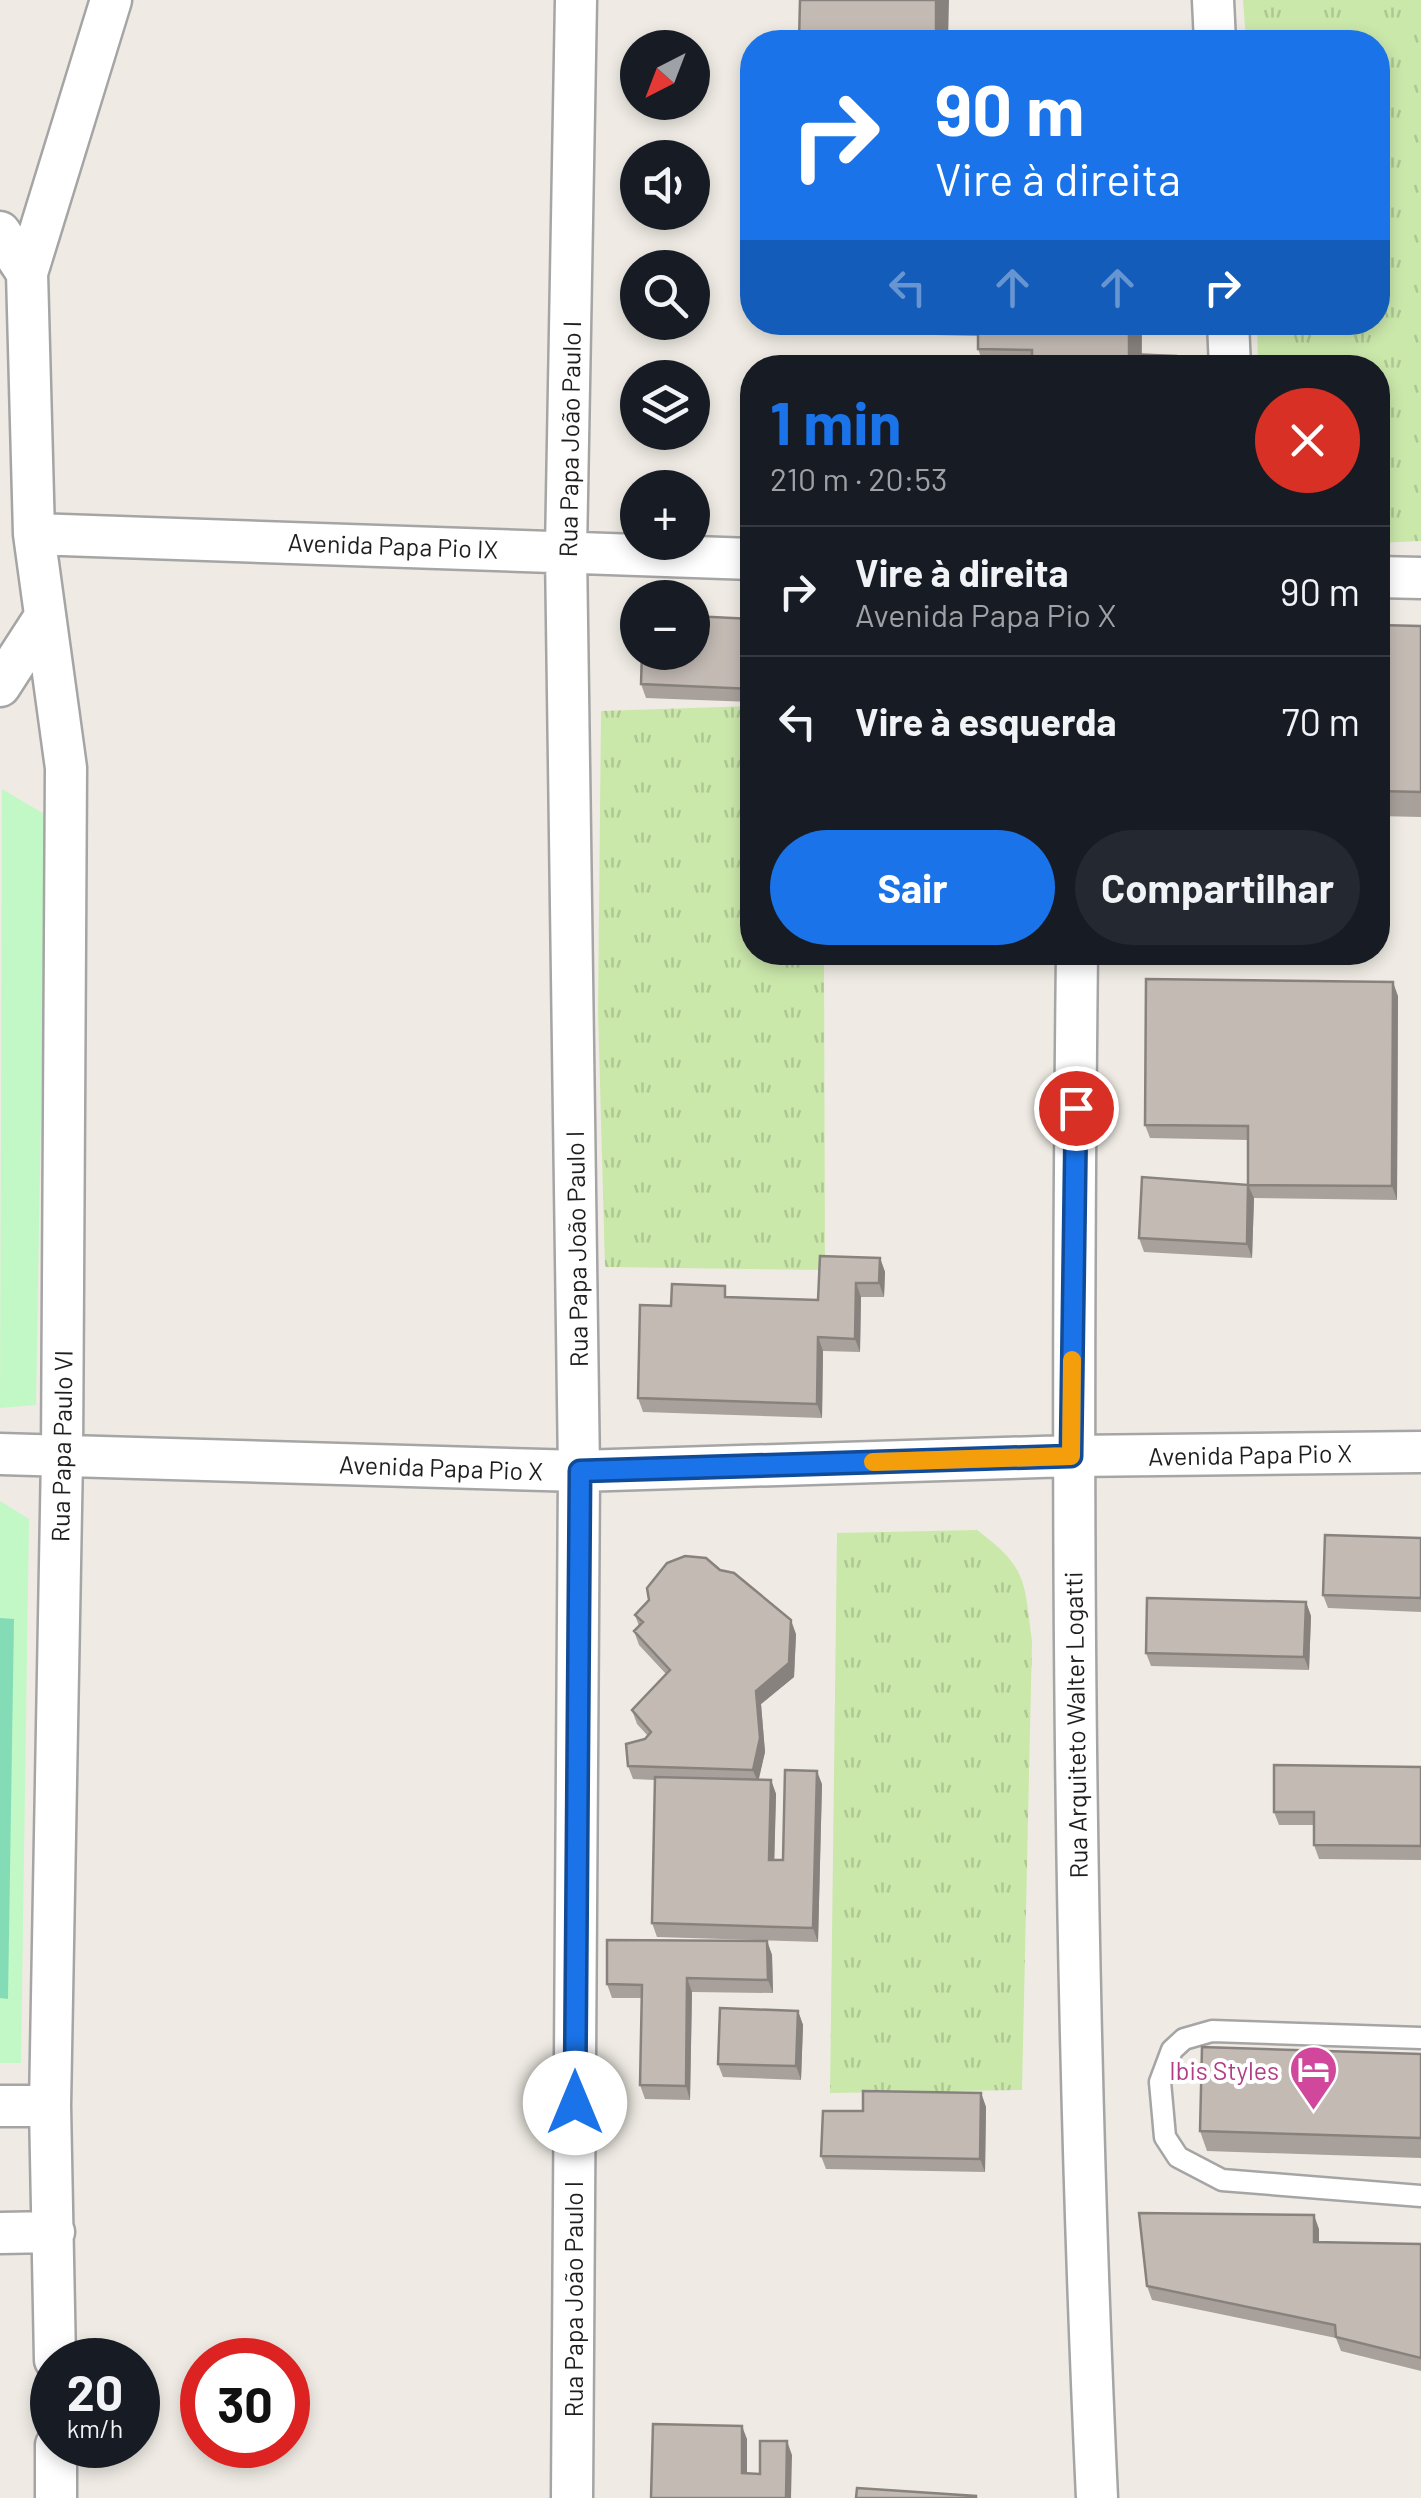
<!DOCTYPE html>
<html lang="pt">
<head>
<meta charset="utf-8">
<style>
	:root { --surface:#171b24; --page:#242831; --text:#f1f3f6; --muted:#9ea1a6; --line:#363941; --accent:#1a73e8 }
	body { margin:0; font-family:Barlow,sans-serif; background:var(--page); color:var(--text); height:100vh; display:flex; flex-direction:column; font-size:38px; white-space:nowrap }
	* { box-sizing:border-box; margin:0 }
	p { font-size:32px; color:var(--muted) }
	.icon { flex:none; width:55px; height:55px; fill:none; stroke:currentColor; stroke-width:2; stroke-linecap:round; stroke-linejoin:round }
	.map { position:relative; flex:1; overflow:hidden }
	.drawer { position:absolute; left:740px; top:355px; width:650px; height:610px; display:flex; flex-direction:column; background:var(--surface); border-radius:40px; box-shadow:0 5px 15px #0003 }
	.drawer>* { flex:none }
	.top-card { position:absolute; left:740px; top:30px; width:650px; height:305px; border-radius:40px; box-shadow:0 5px 15px #0003; background:#1a73e8; color:#fff; overflow:hidden }
	.needle { width:65px; rotate:222deg }
	.fabs { position:absolute; left:620px; top:30px; display:grid; gap:20px }
	.fabs a { display:grid; place-items:center; width:90px; height:90px; border-radius:50%; background:var(--surface); box-shadow:0 5px 15px #0003; font-size:50px }
	.speed { position:absolute; left:30px; top:2338px; display:flex; gap:20px; font-size:50px; font-weight:700; text-align:center }
	.speed>* { display:grid; place-content:center; width:130px; height:130px; border-radius:50%; background:var(--surface); box-shadow:0 5px 15px #0003; line-height:1 }
	.speed small { font-size:25px; font-weight:400 }
	.speed .limit { border:15px solid #d22; background:#fff; color:#111 }
	.pin { position:absolute; display:grid; place-items:center; width:85px; height:85px; color:#fff; margin:-42px; border:5px solid #fff; border-radius:50%; box-shadow:0 2px 10px #0007 }
	.me { position:absolute; width:110px; margin:-55px; rotate:0deg; stroke-linejoin:round; filter:drop-shadow(0 0 8px #0008) }
	.turn { display:flex; align-items:center; gap:35px; height:210px; padding:0 30px; font-size:45px }
	.turn .icon { width:130px; height:130px; stroke-width:2.5 }
	.turn b { display:block; font-size:70px; line-height:85px }
	.lanes { display:flex; align-items:center; height:95px; padding:0 30px; background:#0003; justify-content:center; gap:50px; direction:ltr }
	.lanes .off { opacity:.35 }
	.round { display:grid; place-items:center; flex:none; width:105px; height:105px; border-radius:52px; background:var(--page) }
	.headline { display:flex; align-items:center; justify-content:space-between; height:170px; padding:0 30px }
	h1 { font-size:60px; font-weight:700; line-height:75px; color:var(--accent) }
	.primary-button { display:flex; gap:20px; margin-top:auto; padding:20px 30px }
	.primary-button a { flex:1; height:115px; border-radius:60px; background:var(--accent); color:#fff; font-size:40px; font-weight:700; line-height:115px; text-align:center }
	.primary-button a+a { background:var(--page); color:var(--text) }
	ul { padding:0; list-style:none }
	li { display:flex; align-items:center; gap:30px; height:130px; padding:0 30px; border-top:2px solid var(--line) }
	li div { flex:1 }
	li b { display:block; font-size:38px }
	li em { font-style:normal }
	.map>svg:first-child { display:block }
	.grass { fill:url(#grass-tufts) }
	.park { fill:#c2f8c5 }
	.pitch { fill:#84dcb7 }
	.lines { fill:none; stroke-linecap:round; stroke-linejoin:round }
	.service-casing { stroke:#a5a5a5; stroke-width:25 }
	.minor-casing { stroke:#a5a5a5; stroke-width:45 }
	.service { stroke:#fff; stroke-width:20 }
	.minor { stroke:#fff; stroke-width:40 }
	.wall { fill:#a8a09b }
	.shaded-wall { fill:#88827e }
	.building { fill:#c3bab4; stroke:#88827e; stroke-width:2.5 }
	.route-casing { stroke:#114b97; stroke-width:25 }
	.route { stroke:#1a73e8; stroke-width:18 }
	.slow { stroke:#f59e0b; stroke-width:18 }
	.labels { text-anchor:middle; dominant-baseline:central; stroke-width:8; stroke-linejoin:round; paint-order:stroke }
	.street-label { font-size:25px; fill:#1e1e1e; stroke:#fff }
	.hotel-label { font-size:25px; fill:#b23c85; stroke:#fff; text-anchor:end }
</style>
</head>
<body>
<div class="map">
<svg width="1421" height="2498" viewBox="0 0 1421 2498">
	<defs>
		<pattern id="grass-tufts" width="24" height="20" patternUnits="userSpaceOnUse" patternTransform="scale(2.5)"><rect width="24" height="20" fill="#cbe8ab"/><path d="M3 7l-1-3M5 7V3M7 7l1-3M15 17l-1-3M17 17v-4M19 17l1-3" fill="none" stroke="#aec793"/></pattern>
	</defs>
	<rect width="100%" height="100%" fill="#efebe4"/>
	<path class="grass" d="M1243 0H1421V541L1378 543V368L1258 367 1257 323 1378 322V42H1246Z
		M752 706V952L824 953 825 1270 605 1267 598 1012 601 711Z
		M977 1530C1028 1568 1024 1581 1032 1641L1022 2090 830 2093 837 1533Z"/>
	<path class="park" d="M2 789 46 815 36 1405 0 1408Z
		M0 1501 29 1519 21 2063H0Z"/>
	<path class="pitch" d="M0 1618 14 1619 8 1999 0 1998Z"/>
	<g class="lines">
		<defs>
			<path id="service" d="M1421 2038 1212 2031 1184 2039 1172 2050 1160 2082 1165 2137 1178 2157 1222 2180 1421 2196"/>
			<path id="minor" d="M1213 0 1215 42
				M0 232 27 273
				M1228 322 1230 368
				M34 534 752 559
				M1378 577 1421 578
				M0 686 42 621
				M1077 952C1071 1468 1073 1983 1097 2498
				M0 1454 579 1471 1071 1456 1421 1452
				M0 2106H50
				M0 2233 54 2232
				M55 2360 50 2106 62 1456 66 768 34 534 27 273 111 0
				M56 2445V2498
				M572 2498 579 1471 566 551 576 0"/>
		</defs>
		<use href="#service" class="service-casing"/>
		<use href="#minor" class="minor-casing"/>
		<use href="#service" class="service"/>
		<use href="#minor" class="minor"/>
	</g>
	<path class="wall" d="M804 322H1142V355L1180 368H985L978 349V336L808 332Z
		M752 619V702L646 698 641 684Z
		M1378 625 1421 626V817L1378 816Z
		M1398 996 1397 1200 1254 1198 1252 1258 1144 1252 1139 1238 1248 1185V1140L1150 1138 1145 1125Z
		M880 1258 885 1272 884 1297H861L860 1352 823 1351 822 1418 643 1412 638 1398 729 1297 818 1300Z
		M1421 1538V1612L1328 1608 1323 1595Z
		M1306 1602 1311 1616 1309 1670 1151 1666 1146 1653Z
		M635 1615 796 1634 794 1677 761 1704 765 1752 758 1780H771L776 1794 774 1860H783L822 1784 818 1942 657 1937 652 1923 655 1780 633 1779 628 1766 648 1736 637 1724 632 1710 666 1674 639 1645 634 1631 639 1626Z
		M1421 1767V1860L1319 1859 1314 1845V1825H1279L1274 1812Z
		M767 1941 772 1955 773 1993 692 1992 690 2100 645 2099 640 2085 642 1998H612L607 1984Z
		M798 2011 803 2025 801 2080 723 2077 718 2064Z
		M1421 2054V2158L1207 2151 1200 2131Z
		M981 2093 986 2107 985 2172 826 2169 821 2156Z
		M1319 2229V2242L1421 2244V2371L1341 2351 1336 2338 1152 2300 1147 2286Z"/>
	<path class="shaded-wall" d="M936 0H949L948 42H936Z
		M1129 322H1142L1141 368 1129 354Z
		M1393 982 1398 996 1397 1200 1392 1186Z
		M1248 1185 1254 1198 1252 1258 1247 1244Z
		M880 1258 885 1272 884 1297 879 1283Z
		M856 1283 861 1297 860 1352 855 1339Z
		M818 1337 823 1351 822 1418 817 1404Z
		M1306 1602 1311 1616 1309 1670 1304 1657Z
		M791 1620 796 1634 794 1677 761 1704 765 1752 758 1783 753 1770 756 1691Z
		M817 1771 822 1784 818 1942 813 1928Z
		M771 1780 776 1794 774 1874 769 1860Z
		M767 1941 772 1955 773 1993 768 1980Z
		M687 1978 692 1992 690 2100 686 2086Z
		M798 2011 803 2025 801 2080 796 2066Z
		M981 2093 986 2107 985 2172 980 2159Z
		M1314 2215 1319 2229V2256L1314 2242Z
		M742 2426 747 2439V2487L742 2473Z
		M787 2441 792 2455 791 2498H786Z"/>
	<path class="building" d="M800 0H936V42H799Z
		M978 322H1129V354L1176 356V368H1032V350L978 349Z
		M692 616 752 619V689L641 684 642 652H692Z
		M1378 625 1421 626V792L1378 791Z
		M1146 979 1393 982 1392 1186 1248 1185 1247 1244 1139 1238 1142 1177 1248 1185V1126L1145 1125Z
		M820 1256 880 1258 879 1283H856L855 1339 818 1337 817 1404 638 1398 640 1305 671 1306 672 1284 725 1286V1297L818 1300Z
		M1325 1535 1421 1538V1598L1323 1595Z
		M685 1556 706 1558 720 1570 734 1573 791 1620 789 1663 756 1691 760 1738 753 1770 628 1766 626 1744 645 1739 651 1732 632 1710 670 1670 634 1631 643 1622 635 1615 649 1600 647 1588 667 1563Z
		M1147 1598 1306 1602 1304 1657 1146 1653Z
		M1274 1765 1421 1767V1846L1314 1845V1812H1274Z
		M785 1770 817 1771 813 1928 652 1923 655 1777 771 1780 769 1860H783Z
		M607 1940 767 1941 768 1980 687 1978 686 2086 640 2085 642 1985 607 1984Z
		M720 2008 798 2011 796 2066 718 2064Z
		M1202 2047 1421 2054V2138L1200 2131Z
		M863 2091 981 2093 980 2159 821 2156 823 2111H863Z
		M1139 2213 1314 2215V2242L1421 2244V2358L1336 2337 1335 2325 1147 2286Z
		M653 2424 742 2426V2473L760 2474V2441H787L786 2498H651Z
		M857 2488 976 2496V2498H856Z"/>
	<g class="lines">
		<defs>
			<path id="route" d="M575 2103 580 1471 1071 1456 1076 1108"/>
		</defs>
		<use href="#route" class="route-casing"/>
		<use href="#route" class="route"/>
		<path class="slow" d="M873 1462 1071 1456 1072 1360"/>
	</g>
	<defs>
		<symbol id="hotel-pin" viewBox="-11 -11 22 30"><path d="M0 17L-7.5 6A9.5 9.5 0 1 1 7.5 6Z" fill="#d1479c" stroke="#fff"/><path d="M-6-4.5h1.5V1H6V5H4.5V3h-9V5H-6ZM-4 0a1.8 1.8 0 1 1 3.6 0ZM.5 0V-2.5h3Q6-2.5 6 0Z" fill="#fff"/></symbol>
	</defs>
	<g fill-rule="evenodd">
		<use href="#hotel-pin" x="1286" y="2042" width="55" height="75"/>
	</g>
	<g class="labels">
		<g class="street-label">
			<text transform="translate(569 439) rotate(-89)">Rua Papa João Paulo I</text>
			<text transform="translate(393 545) rotate(2)">Avenida Papa Pio IX</text>
			<text transform="translate(576 1249) rotate(-91)">Rua Papa João Paulo I</text>
			<text transform="translate(61 1446) rotate(-89)">Rua Papa Paulo VI</text>
			<text transform="translate(1250 1454) rotate(-1)">Avenida Papa Pio X</text>
			<text transform="translate(441 1467) rotate(2)">Avenida Papa Pio X</text>
			<text transform="translate(1075 1725) rotate(-91)">Rua Arquiteto Walter Logatti</text>
			<text transform="translate(573 2299) rotate(-90)">Rua Papa João Paulo I</text>
		</g>
		<g class="hotel-label">
			<text x="1279" y="2070">Ibis Styles</text>
		</g>
	</g>
</svg>
<div class="fabs">
<a><svg class="needle" viewBox="-14 -14 28 28"><path d="M0-13l5 13h-10z" fill="#e53935"/><path d="M0 13l5-13h-10z" fill="#9ea1a6"/></svg></a>
<a><svg class="icon" aria-label="sound" viewBox="0 0 24 24"><path d="M4 9h4l5-4v14l-5-4H4zM17 9q2 3 0 6"/></svg></a>
<a><svg class="icon" aria-label="search" viewBox="0 0 24 24"><circle cx="10" cy="10" r="6"/><path d="M15 15l6 6"/></svg></a>
<a><svg class="icon" aria-label="layers" viewBox="0 0 24 24"><path d="M12 4l9 5-9 5-9-5zM3 14l9 5 9-5"/></svg></a>
<a>+</a>
<a>−</a>
</div>
<div class="speed"><div>20<small>km/h</small></div><div class="limit">30</div></div>
<div class="pin" style="left:1076px;top:1108px;background:#d93025"><svg class="icon" aria-label="arrive" viewBox="0 0 24 24"><path d="M6 21V4h12l-3 4 3 4H6"/></svg></div>
<svg class="me" style="left:575px;top:2103px" viewBox="-20 -20 40 40"><circle r="19" fill="#fff"/><path d="M0-13L10 11 0 6-10 11z" fill="#1a73e8"/></svg>
<div class="top-card">
<div class="turn"><svg class="icon" aria-label="right" viewBox="0 0 24 24"><path d="M7 20v-9h11M14 6l5 5-5 5"/></svg><div><b>90 m</b>Vire à direita</div></div>
<div class="lanes"><svg class="icon off" aria-label="left" viewBox="0 0 24 24"><path d="M17 20v-9H6M10 6l-5 5 5 5"/></svg><svg class="icon off" aria-label="ahead" viewBox="0 0 24 24"><path d="M12 20V5M6 11l6-6 6 6"/></svg><svg class="icon off" aria-label="ahead" viewBox="0 0 24 24"><path d="M12 20V5M6 11l6-6 6 6"/></svg><svg class="icon" aria-label="right" viewBox="0 0 24 24"><path d="M7 20v-9h11M14 6l5 5-5 5"/></svg></div>
</div>
<section class="drawer">
<div class="headline"><div><h1>1 min</h1><p>210 m · 20:53</p></div><a class="round" style="background:#d93025;color:#fff"><svg class="icon" aria-label="close" viewBox="0 0 24 24"><path d="M6 6l12 12M18 6L6 18"/></svg></a></div>
<ul>
<li><svg class="icon" aria-label="right" viewBox="0 0 24 24"><path d="M7 20v-9h11M14 6l5 5-5 5"/></svg><div><b>Vire à direita</b><p>Avenida Papa Pio X</p></div><em>90 m</em></li>
<li><svg class="icon" aria-label="left" viewBox="0 0 24 24"><path d="M17 20v-9H6M10 6l-5 5 5 5"/></svg><div><b>Vire à esquerda</b></div><em>70 m</em></li>
</ul>
<div class="primary-button"><a>Sair</a><a>Compartilhar</a></div>
</section>
</div>
</body>
</html>
